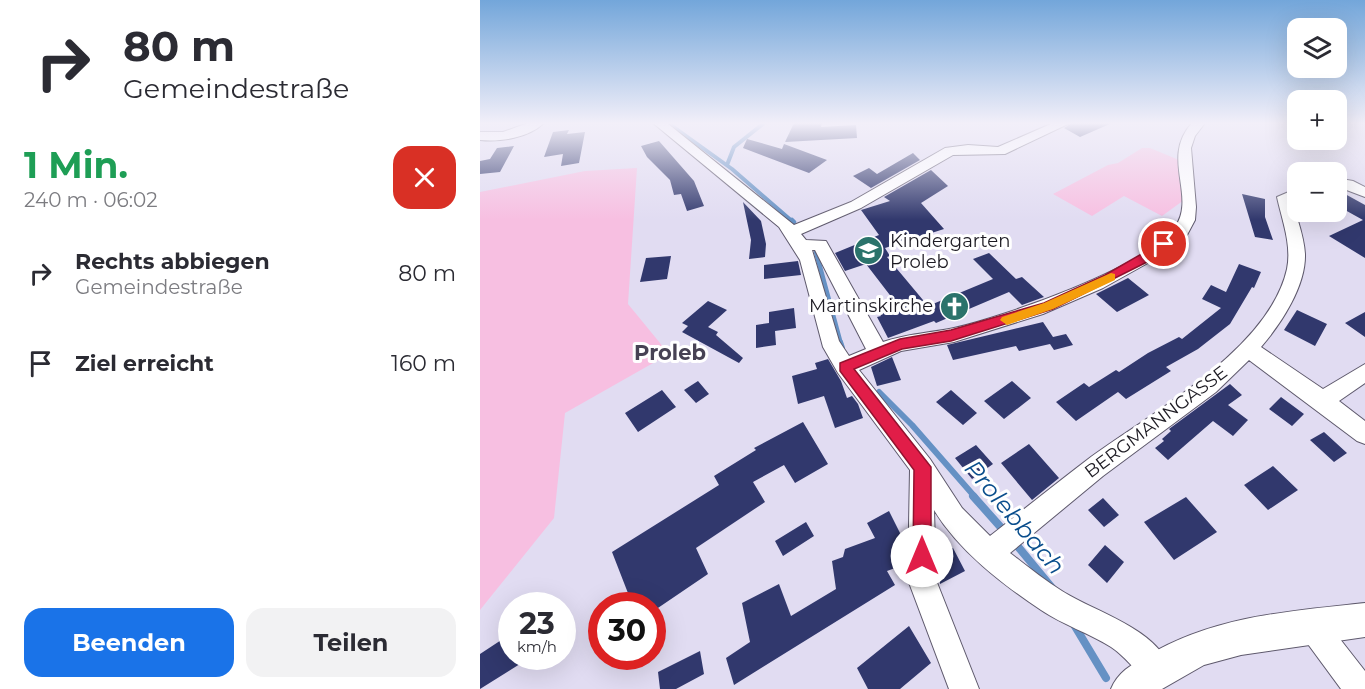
<!DOCTYPE html>
<html lang="de">
<head>
<meta charset="utf-8">
<style>
	:root { --surface:#fff; --page:#f2f2f3; --text:#2b2b33; --muted:#7c7c81; --accent:#1a73e8 }
	body { margin:0; font-family:Montserrat,sans-serif; background:var(--page); color:var(--text); height:100vh; display:flex; flex-direction:column; font-size:22px; white-space:nowrap }
	* { box-sizing:border-box; margin:0 }
	p { font-size:20px; color:var(--muted) }
	.icon { flex:none; width:33px; height:33px; fill:none; stroke:currentColor; stroke-width:2; stroke-linecap:round; stroke-linejoin:round }
	.map { position:relative; flex:1; overflow:hidden }
	.sheet { display:flex; flex-direction:column; background:var(--surface); width:480px }
	.sheet>* { flex:none }
	.top-card { background:#fff; color:var(--text); overflow:hidden }
	.buttons { position:absolute; left:807px; top:18px; display:grid; gap:12px }
	.buttons a { display:grid; place-items:center; width:60px; height:60px; border-radius:12px; background:var(--surface); box-shadow:0 6px 24px #0002; font-size:30px }
	.speed { position:absolute; left:18px; top:592px; display:flex; gap:12px; font-size:30px; font-weight:700; text-align:center }
	.speed>* { display:grid; place-content:center; width:78px; height:78px; border-radius:50%; background:var(--surface); box-shadow:0 6px 24px #0002; line-height:1 }
	.speed small { font-size:15px; font-weight:400 }
	.speed .limit { border:9px solid #d22; background:#fff; color:#111 }
	.pin { position:absolute; display:grid; place-items:center; width:51px; height:51px; color:#fff; margin:-26px; border:3px solid #fff; border-radius:50%; box-shadow:0 2px 6px #0007 }
	.me { position:absolute; width:66px; margin:-33px; rotate:0deg; stroke-linejoin:round; filter:drop-shadow(0 0 4px #0008) }
	.turn { display:flex; align-items:center; gap:21px; height:126px; padding:0 24px; font-size:27px }
	.turn .icon { width:78px; height:78px; stroke-width:2.5 }
	.turn b { display:block; font-size:42px; line-height:51px }
	.round { display:grid; place-items:center; flex:none; width:63px; height:63px; border-radius:18px; background:var(--page) }
	.overview { display:flex; align-items:center; justify-content:space-between; height:102px; padding:0 24px }
	h1 { font-size:36px; font-weight:700; line-height:45px; color:#1e9e55 }
	.action { display:flex; gap:12px; margin-top:auto; padding:12px 24px }
	.action a { flex:1; height:69px; border-radius:18px; background:var(--accent); color:#fff; font-size:24px; font-weight:700; line-height:69px; text-align:center }
	.action a+a { background:var(--page); color:var(--text) }
	ul { padding:0; list-style:none }
	li { display:flex; align-items:center; gap:18px; height:90px; padding:0 24px }
	li div { flex:1 }
	li b { display:block; font-size:22px }
	li em { font-style:normal }
	main { display:flex; flex:1; min-height:0 }
	.map>svg:first-child { display:block }
	.green { fill:#f7bfe1 }
	.lines { fill:none; stroke-linecap:round; stroke-linejoin:round }
	.stream-far3 { stroke:#6591c4; stroke-width:4 }
	.stream-far2 { stroke:#6591c4; stroke-width:4.5 }
	.stream-far1 { stroke:#6591c4; stroke-width:6 }
	.stream { stroke:#6591c4; stroke-width:8 }
	.building { fill:#31386d }
	.minor-casing { stroke:#5e596c; stroke-width:2 }
	.major-casing { stroke:#5e596c; stroke-width:2 }
	.minor { fill:#fff; fill-rule:evenodd }
	.major { fill:#fff; fill-rule:evenodd }
	.route { fill:#e11d48; stroke:#92132f; stroke-width:1.5 }
	.slow { fill:#f59e0b }
	.labels { text-anchor:middle; dominant-baseline:central; stroke-width:6; stroke-linejoin:round; paint-order:stroke }
	.poi-label { font-size:18px; fill:#1c1a22; stroke:#fff; text-anchor:start }
	.street-label { font-size:18px; fill:#1c1a22; stroke:#fff }
	.quarter-label { font-size:21px; font-weight:bold; fill:#474254; stroke:#fff }
	.near-water-label { font-size:24px; font-style:italic; fill:#094d8c; stroke:#fff }
</style>
</head>
<body>
<main>
<section class="sheet">
<div class="top-card">
<div class="turn"><svg class="icon" aria-label="right" viewBox="0 0 24 24"><path d="M7 20v-9h11M14 6l5 5-5 5"/></svg><div><b>80 m</b>Gemeindestraße</div></div>
</div>
<div class="overview"><div><h1>1 Min.</h1><p>240 m · 06:02</p></div><a class="round" style="background:#d93025;color:#fff"><svg class="icon" aria-label="close" viewBox="0 0 24 24"><path d="M6 6l12 12M18 6L6 18"/></svg></a></div>
<ul>
<li><svg class="icon" aria-label="right" viewBox="0 0 24 24"><path d="M7 20v-9h11M14 6l5 5-5 5"/></svg><div><b>Rechts abbiegen</b><p>Gemeindestraße</p></div><em>80 m</em></li>
<li><svg class="icon" aria-label="arrive" viewBox="0 0 24 24"><path d="M6 21V4h12l-3 4 3 4H6"/></svg><div><b>Ziel erreicht</b></div><em>160 m</em></li>
</ul>
<div class="action"><a>Beenden</a><a>Teilen</a></div>
</section>
<div class="map">
<svg width="885" height="689" viewBox="0 0 885 689">
	<rect width="100%" height="100%" fill="#e1dcf2"/>
	<path class="green" d="M662 148H670L699 160 704 200 682 216 644 196 612 216 573 194 628 165 638 163Z
		M157 168 148 304 189 354 85 413 74 518 0 610V192L105 171Z"/>
	<g class="lines">
		<path class="stream-far3" d="M188 123 252 169 313 222
			M247 165 254 147 284 123"/>
		<path class="stream-far2" d="M312 220 314 222
			M336 252 361 344"/>
		<path class="stream-far1" d="M360 342 362 348
			M399 392 432 425 495 497"/>
		<path class="stream" d="M493 496 525 532
			M535 543 573 589
			M593 623 626 678"/>
	</g>
	<path class="building" d="M314 123H342L341 127 376 125 377 138 305 142Z
		M592 123H632L600 137 584 128Z
		M89 130 87 134 105 132 99 163 81 166 83 154 64 157 73 132Z
		M267 139 302 149 304 144 347 160 329 173 263 148Z
		M179 141 214 181 224 206 207 211 201 194 194 195 190 180 167 157 161 146Z
		M34 146 20 172 0 174V161L10 159 17 148Z
		M433 153 440 160 391 188 373 176 389 168 397 174Z
		M451 170 468 186 441 203 464 229 405 248 410 256 407 257 448 306 513 279 493 259 509 253 536 279 542 277 564 297 542 305 529 292 456 323 454 321 408 338 397 317 401 316 397 309 416 303 386 264 365 271 355 253 399 235 381 210 410 201 404 197Z
		M856 189 885 205V258L849 236 883 220 856 205Z
		M762 194 785 199V217L793 240 775 237Z
		M263 202 281 221 286 244 285 257 269 259 271 240Z
		M191 256 187 279 160 282 166 258Z
		M318 261 321 275 284 279V265Z
		M759 264 781 272 774 288 772 287 750 324 718 349 686 367 691 371 646 399 638 392 596 421 576 402 604 383 609 387 636 370 639 372 668 353 699 337 702 339 741 308 722 299 731 285 746 292Z
		M648 278 669 295 637 312 616 294Z
		M228 301 247 310 228 327 238 332 236 335 263 358 259 363 202 332 208 326 202 323Z
		M314 308 316 328 295 331 296 345 276 348V325L289 323V312Z
		M817 310 847 324 835 346 804 330Z
		M885 312V337L865 323Z
		M563 322 573 337 586 334 593 345 574 350 570 344 539 351 536 346 473 360 467 345Z
		M412 357 421 380 397 386 391 367Z
		M348 359 361 381 367 398 372 396 378 404 383 418 355 428 344 396 318 404 312 376 337 369 335 363Z
		M218 381 229 394 216 403 204 390Z
		M532 381 551 398 524 419 504 401Z
		M750 384 762 395 748 405 768 420 753 436 733 421 688 460 675 448 684 441 682 439 691 431 689 429Z
		M182 390 196 407 158 432 145 413Z
		M471 390 497 413 483 425 456 402Z
		M801 397 824 414 812 426 789 409Z
		M323 422 348 464 315 483 304 465 273 482 285 502 216 548 228 574 172 612V606H153L132 552 239 485 234 476 276 450 274 448Z
		M844 432 867 453 854 462 830 440Z
		M549 444 579 478 552 500 521 463Z
		M496 445 513 464 492 479 475 458Z
		M793 466 818 490 788 510 764 485Z
		M706 497 737 532 694 560 664 522Z
		M623 498 639 515 624 527 608 510Z
		M409 511 426 545V564L407 571 415 585 254 685 246 658 270 642 262 603 299 584 311 616 356 589 352 561 363 557 365 549 395 538 387 523Z
		M326 522 334 536 303 556 295 541Z
		M625 545 644 562 627 583 608 565Z
		M473 548 485 571 460 584 458 555Z
		M429 626 451 663 420 689H388L377 668Z
		M32 633V657H51L0 689V654Z
		M220 651 224 674 196 689H180L178 672Z"/>
	<g class="lines">
		<defs>
			<path id="minor" d="M48 123H64C48 138 21 142 0 140V132H23Z
				M173 123H187L314 225 371 202 465 148 488 145 518 147 573 123H590L525 154 473 155 381 208 321 234 326 240 346 241 403 342C426 334 450 333 474 328 523 317 668 267 695 227 717 196 680 158 712 123H725L715 136 711 148 716 207 715 220 707 235 684 254 623 288 563 314 474 342 421 351 379 370 450 459 482 508 510 536C542 511 574 485 607 460 669 414 789 350 807 269 812 245 802 220 797 197L818 188V197L812 199C816 217 824 235 825 254 826 286 801 324 781 347L843 389 885 364V383L859 401 885 421V444L877 441 769 360 736 392 623 476 530 553C547 566 564 580 582 591 619 614 674 627 692 670L688 681 677 685C658 677 648 658 631 647 609 633 583 625 561 610 522 584 479 551 454 510L456 580 499 689H469L428 580 430 470 358 373 343 347 320 260 299 227ZM332 250H335L386 349 369 356 359 341Z
				M856 178 873 181 885 187V197L856 186Z
				M832 612 842 616 885 671V689H861L822 636 818 626 822 616Z"/>
			<path id="major" d="M885 603V637L761 655 724 665 682 689H631C638 672 651 665 667 656 734 616 810 611 885 603Z"/>
		</defs>
		<use href="#minor" class="minor-casing"/>
		<use href="#major" class="major-casing"/>
		<use href="#minor" class="minor"/>
		<use href="#major" class="major"/>
	</g>
	<linearGradient id="sky" x2="0" y2="1"><stop stop-color="#73a6da"/><stop offset="0.56" stop-color="#f2eff9"/><stop offset="1" stop-color="#f2eff9" stop-opacity="0"/></linearGradient>
	<rect width="885" height="220" fill="url(#sky)"/>
	<path class="route" d="M684 241 690 244 673 259 573 309 471 341 422 349 374 369 451 467V556L448 563 442 565 435 563 433 556 434 470 360 371V363L420 339 471 330 564 303 625 275Z"/>
	<path class="slow" d="M631 273 635 274V280L573 309 527 325 520 320 522 317 564 303Z"/>
	<defs>
		<symbol id="school-disc" viewBox="-11 -11 22 22"><circle r="9.5" fill="#2b736b" stroke="#fff"/><path d="M0-5L7-2L0 1L-7-2ZM-4 1L0 2.5L4 1V4Q0 6-4 4Z" fill="#fff"/></symbol>
		<symbol id="church-disc" viewBox="-11 -11 22 22"><circle r="9.5" fill="#2b736b" stroke="#fff"/><path d="M-1.2-6h2.4v3.5h3.3v2.4h-3.3V6h-2.4V-.1h-3.3v-2.4h3.3Z" fill="#fff"/></symbol>
	</defs>
	<g fill-rule="evenodd">
		<use href="#school-disc" x="372" y="234" width="33" height="33"/>
		<use href="#church-disc" x="458" y="290" width="33" height="33"/>
	</g>
	<g class="labels">
		<g class="poi-label">
			<text x="410" y="241">Kindergarten<tspan x="410" dy="21">Proleb</tspan></text>
			<text x="453" y="306" text-anchor="end">Martinskirche</text>
		</g>
		<g class="street-label">
			<text transform="translate(676 422) rotate(-37)">BERGMANNGASSE</text>
		</g>
		<g class="quarter-label">
			<text x="190" y="352">Proleb</text>
		</g>
		<g class="near-water-label">
			<text transform="translate(535 517) rotate(50)">Prolebbach</text>
		</g>
	</g>
</svg>
<div class="buttons">
<a><svg class="icon" aria-label="layers" viewBox="0 0 24 24"><path d="M12 4l9 5-9 5-9-5zM3 14l9 5 9-5"/></svg></a>
<a>+</a>
<a>−</a>
</div>
<div class="speed"><div>23<small>km/h</small></div><div class="limit">30</div></div>
<div class="pin" style="left:684px;top:244px;background:#d93025"><svg class="icon" aria-label="arrive" viewBox="0 0 24 24"><path d="M6 21V4h12l-3 4 3 4H6"/></svg></div>
<svg class="me" style="left:442px;top:556px" viewBox="-20 -20 40 40"><circle r="19" fill="#fff"/><path d="M0-13L10 11 0 6-10 11z" fill="#e11d48"/></svg>
</div>
</main>
</body>
</html>
